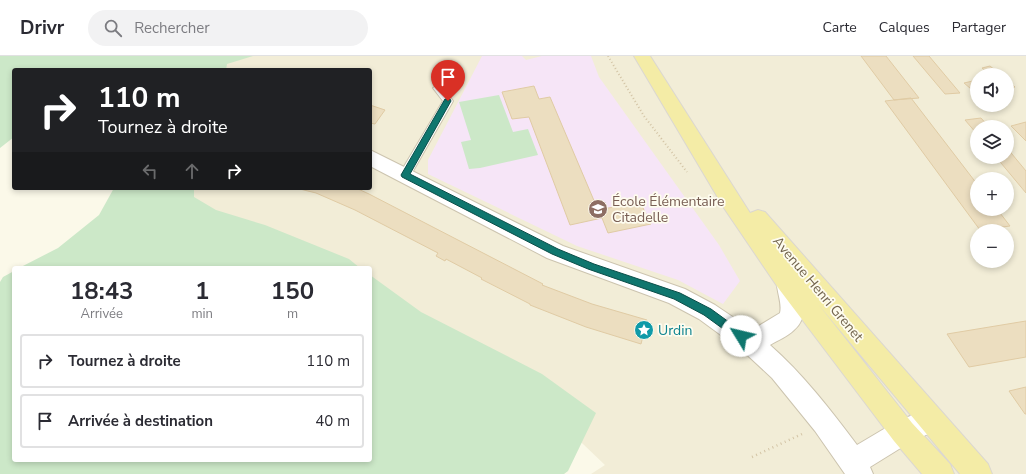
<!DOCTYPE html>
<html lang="fr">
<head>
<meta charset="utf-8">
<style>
	:root { --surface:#fff; --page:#f2f2f3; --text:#2b2b33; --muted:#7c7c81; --line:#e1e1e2 }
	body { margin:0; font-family:"Nunito Sans",sans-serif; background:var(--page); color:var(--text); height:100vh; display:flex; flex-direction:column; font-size:15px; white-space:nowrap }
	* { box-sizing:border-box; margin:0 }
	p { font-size:13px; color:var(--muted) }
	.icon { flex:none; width:22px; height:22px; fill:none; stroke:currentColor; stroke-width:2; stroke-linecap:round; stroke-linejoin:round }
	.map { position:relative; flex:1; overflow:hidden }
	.details { position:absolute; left:12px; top:210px; width:360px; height:196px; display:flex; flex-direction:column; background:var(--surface); border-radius:4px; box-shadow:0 2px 6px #0003 }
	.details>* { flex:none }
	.banner { position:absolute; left:12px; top:12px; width:360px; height:122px; border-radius:4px; box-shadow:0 2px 6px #0003; background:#202124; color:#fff; overflow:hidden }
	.controls { position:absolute; left:970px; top:12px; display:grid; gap:8px }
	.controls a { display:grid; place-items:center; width:44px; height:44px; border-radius:50%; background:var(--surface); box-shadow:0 2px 6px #0003; font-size:20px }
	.pin { position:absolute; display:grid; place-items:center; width:34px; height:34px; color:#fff; margin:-41px -17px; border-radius:50% 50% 50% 0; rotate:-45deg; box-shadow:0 0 4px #0007 }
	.pin .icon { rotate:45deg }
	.me { position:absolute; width:44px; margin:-22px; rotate:306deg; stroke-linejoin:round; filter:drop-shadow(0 0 3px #0008) }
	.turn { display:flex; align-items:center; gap:14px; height:84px; padding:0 20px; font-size:18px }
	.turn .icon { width:52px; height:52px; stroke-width:2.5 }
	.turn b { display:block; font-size:28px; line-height:34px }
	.lanes { display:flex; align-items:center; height:38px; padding:0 20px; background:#0003; justify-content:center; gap:20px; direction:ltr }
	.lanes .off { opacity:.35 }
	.eta { display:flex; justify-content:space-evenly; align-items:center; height:68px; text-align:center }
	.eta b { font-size:24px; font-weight:700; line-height:28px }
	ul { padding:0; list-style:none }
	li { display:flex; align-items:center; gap:12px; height:54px; margin:0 8px 6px; padding:0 12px; border:2px solid var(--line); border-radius:4px }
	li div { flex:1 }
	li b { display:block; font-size:15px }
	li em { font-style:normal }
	header { display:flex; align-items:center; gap:24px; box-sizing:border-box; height:56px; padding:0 20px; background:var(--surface); border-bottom:1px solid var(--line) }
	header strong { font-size:19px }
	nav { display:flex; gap:22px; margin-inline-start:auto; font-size:14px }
	.search { width:280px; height:36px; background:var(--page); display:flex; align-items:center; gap:10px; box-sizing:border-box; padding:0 14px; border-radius:22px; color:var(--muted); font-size:15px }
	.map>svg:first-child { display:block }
	.residential { fill:#f2edd7; fill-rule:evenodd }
	.education { fill:#f6e5f7 }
	.green { fill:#cce8c8 }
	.building { fill:#ecdec0; stroke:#e0cba4 }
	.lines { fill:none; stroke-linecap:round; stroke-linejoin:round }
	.lane-casing { stroke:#ccc4af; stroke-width:2 }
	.street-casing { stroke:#ccc4af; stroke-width:2 }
	.primary-casing { stroke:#dbd7d1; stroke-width:2 }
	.path-far1 { stroke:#d3c4a5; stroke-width:2; stroke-dasharray:1 2.5; stroke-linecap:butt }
	.path { stroke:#d3c4a5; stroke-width:2.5; stroke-dasharray:1 3.5; stroke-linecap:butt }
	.lane { fill:#fff; fill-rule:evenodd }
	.street { fill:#fff; fill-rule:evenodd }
	.primary { fill:#f4eca6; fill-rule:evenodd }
	.route { fill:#0f766e; stroke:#0a4d48 }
	.labels { text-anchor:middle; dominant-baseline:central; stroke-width:3.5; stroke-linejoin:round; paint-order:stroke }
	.education-label { font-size:14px; fill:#785e54; stroke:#fefcef; text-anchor:start }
	.street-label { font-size:14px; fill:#73654e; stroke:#fefcef }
	.culture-label { font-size:14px; fill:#0d838f; stroke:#fefcef; text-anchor:start }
</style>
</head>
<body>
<header>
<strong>Drivr</strong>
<div class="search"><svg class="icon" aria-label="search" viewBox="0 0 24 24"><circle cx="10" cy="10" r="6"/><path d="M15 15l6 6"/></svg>Rechercher</div>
<nav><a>Carte</a><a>Calques</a><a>Partager</a></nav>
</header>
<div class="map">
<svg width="1026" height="418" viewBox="0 0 1026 418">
	<rect width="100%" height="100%" fill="#fbf9e9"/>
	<path class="residential" d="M232 0H1026V418H591L605 409 540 347 370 268V212H281L178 132H370V14H197ZM977 19H1007V49H977ZM977 71H1007V101H977ZM977 123H1007V153H977ZM977 175H1007V205H977Z"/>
	<path class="education" d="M482 0H522L526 4 542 0H591L599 21 719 189 740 225 723 248 678 224 577 190 428 118V104Z"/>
	<path class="green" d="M0 0H253L227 8 226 14H14V81L0 92Z
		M499 39 513 76 528 73 538 99 480 112 469 113 461 86 471 84 459 46Z
		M114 132H194V141L216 154 265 169 349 203 360 212H19L58 192 99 159Z
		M14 215V404H370V219L421 256 542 318 596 357 568 415 564 418H0V226L3 221Z"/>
	<path class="building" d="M861 0H886L919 42 894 44Z
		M913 0H929L960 37 945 38Z
		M990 10 1001 19H990L982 12Z
		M977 24V38L964 27Z
		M1007 24 1015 31 1009 32 1011 34 1007 36Z
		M534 30 539 43 550 41 598 154 640 146 651 168 608 177 602 162 570 169 529 61 512 63 502 36Z
		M911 42 977 128V153H997L1010 170 980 174 885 45Z
		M370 49 385 54 375 68 370 67Z
		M981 62 989 71H977V78L965 64Z
		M1026 66V85L1011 70Z
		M1007 92 1026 115V137L996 101H1007Z
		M296 132H356L369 138 543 228 542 229 592 248 647 264 641 288 586 271 530 249V248L481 223 482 222 446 203 445 205 436 200 438 197 355 154 316 137Z
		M1026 265V301L969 311 947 278Z
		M1026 331V358H1025L1009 335Z"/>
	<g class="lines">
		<defs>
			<path id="lane" d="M438 29 442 30 453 45 409 122H401L399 119 443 45 433 32Z"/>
			<path id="street" d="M370 94 563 190 685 233 715 249 752 274 780 257C783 244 773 231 779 219L787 216 795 219C803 235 810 261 794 274 787 281 778 284 770 289 803 318 830 353 857 389L894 367 931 351 940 355 944 364 940 373 912 385 870 411 873 418H845L815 375 772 322 744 296 699 263 669 247 547 202 370 110Z"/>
			<path id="primary" d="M634 0H650L750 157 758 154 765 156 988 408 992 418H960L818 248 912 367 950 408 954 418H922L894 385 779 233 724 152Z"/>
		</defs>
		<use href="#lane" class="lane-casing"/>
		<use href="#street" class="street-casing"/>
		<use href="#primary" class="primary-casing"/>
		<path class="path-far1" d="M608 0 644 60 687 116"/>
		<path class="path" d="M752 401 802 378"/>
		<use href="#lane" class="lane"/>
		<use href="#street" class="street"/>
		<use href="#primary" class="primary"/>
	</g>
	<path class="route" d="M445 43H450L451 45 410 118 558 193 594 208 680 237 711 253 744 277 746 280 744 283H737L704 259 674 243 588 213 552 198 402 121 401 119Z"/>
	<defs>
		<symbol id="school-disc" viewBox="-11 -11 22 22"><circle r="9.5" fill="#8d6e63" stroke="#fefcef"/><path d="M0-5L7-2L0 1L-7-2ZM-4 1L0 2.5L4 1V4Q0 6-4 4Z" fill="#fff"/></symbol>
		<symbol id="sight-disc" viewBox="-11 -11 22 22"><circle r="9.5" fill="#0f9aa8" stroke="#fefcef"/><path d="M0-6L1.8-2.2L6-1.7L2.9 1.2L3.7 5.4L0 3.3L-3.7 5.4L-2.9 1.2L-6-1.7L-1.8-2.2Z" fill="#fff"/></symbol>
	</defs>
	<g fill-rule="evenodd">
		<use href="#school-disc" x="587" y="142" width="22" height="22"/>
		<use href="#sight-disc" x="633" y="263" width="22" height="22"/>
	</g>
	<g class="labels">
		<g class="education-label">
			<text x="612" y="145">École Élémentaire<tspan x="612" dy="16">Citadelle</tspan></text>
		</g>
		<g class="street-label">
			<text transform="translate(818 233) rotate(50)">Avenue Henri Grenet</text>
		</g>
		<g class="culture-label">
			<text x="658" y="274">Urdin</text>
		</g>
	</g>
</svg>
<div class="controls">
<a><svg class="icon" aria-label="sound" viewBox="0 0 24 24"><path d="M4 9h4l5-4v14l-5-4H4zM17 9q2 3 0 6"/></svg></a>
<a><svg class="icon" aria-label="layers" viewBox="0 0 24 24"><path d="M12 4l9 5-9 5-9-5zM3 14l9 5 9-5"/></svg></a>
<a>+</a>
<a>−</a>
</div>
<div class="pin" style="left:448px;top:45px;background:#d93025"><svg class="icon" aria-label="arrive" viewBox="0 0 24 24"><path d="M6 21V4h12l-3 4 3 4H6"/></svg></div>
<svg class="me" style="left:741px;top:280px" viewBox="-20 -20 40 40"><circle r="19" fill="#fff"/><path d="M0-13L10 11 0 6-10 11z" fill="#0f766e"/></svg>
<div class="banner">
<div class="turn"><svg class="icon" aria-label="right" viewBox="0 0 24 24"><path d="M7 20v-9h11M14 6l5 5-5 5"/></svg><div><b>110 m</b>Tournez à droite</div></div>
<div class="lanes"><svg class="icon off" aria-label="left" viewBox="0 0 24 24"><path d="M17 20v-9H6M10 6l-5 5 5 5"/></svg><svg class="icon off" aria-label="ahead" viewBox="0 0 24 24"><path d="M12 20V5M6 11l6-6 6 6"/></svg><svg class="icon" aria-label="right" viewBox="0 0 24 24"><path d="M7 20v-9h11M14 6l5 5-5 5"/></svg></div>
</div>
<section class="details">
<div class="eta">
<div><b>18:43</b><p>Arrivée</p></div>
<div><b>1</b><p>min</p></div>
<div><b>150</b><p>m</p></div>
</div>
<ul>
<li><svg class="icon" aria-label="right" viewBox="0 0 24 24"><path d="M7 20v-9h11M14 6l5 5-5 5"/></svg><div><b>Tournez à droite</b></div><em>110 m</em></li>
<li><svg class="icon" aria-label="arrive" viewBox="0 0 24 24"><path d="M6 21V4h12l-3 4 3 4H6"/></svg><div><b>Arrivée à destination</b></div><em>40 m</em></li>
</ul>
</section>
</div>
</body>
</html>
